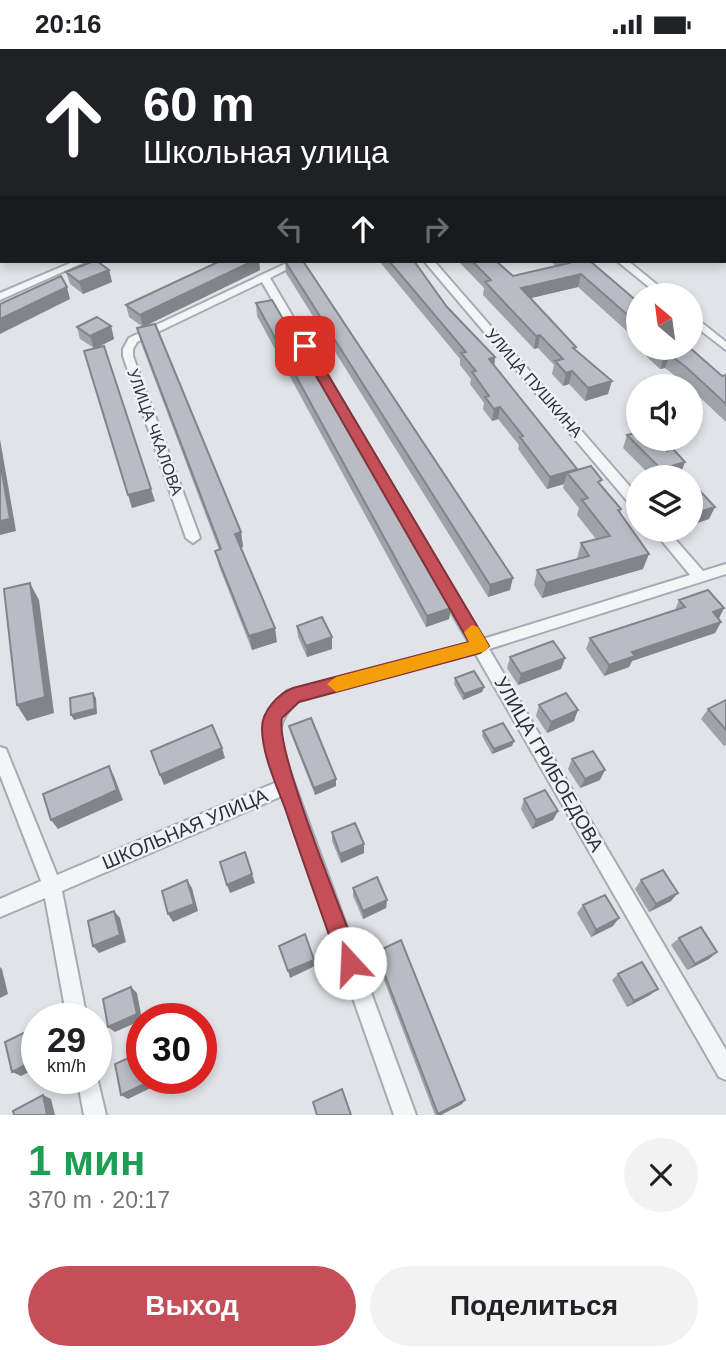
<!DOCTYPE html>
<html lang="ru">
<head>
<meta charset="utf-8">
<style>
	:root { --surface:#fff; --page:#f2f2f2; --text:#202124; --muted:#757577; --accent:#c54f58 }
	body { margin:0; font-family:Arial,sans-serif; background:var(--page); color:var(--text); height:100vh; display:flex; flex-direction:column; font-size:26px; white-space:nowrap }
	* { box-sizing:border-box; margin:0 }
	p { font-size:23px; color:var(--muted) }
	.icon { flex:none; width:38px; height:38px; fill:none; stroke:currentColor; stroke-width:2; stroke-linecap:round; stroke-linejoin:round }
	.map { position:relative; height:1066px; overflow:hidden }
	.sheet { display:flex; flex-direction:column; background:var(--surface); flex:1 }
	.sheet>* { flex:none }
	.guide { position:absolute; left:0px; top:0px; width:726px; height:214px; box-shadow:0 4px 10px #0003; background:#202124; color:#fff; overflow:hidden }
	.needle { width:46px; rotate:331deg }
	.controls { position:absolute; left:626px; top:234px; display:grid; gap:14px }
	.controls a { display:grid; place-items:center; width:77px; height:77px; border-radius:50%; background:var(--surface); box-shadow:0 4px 10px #0003; font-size:35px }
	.speed { position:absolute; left:21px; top:954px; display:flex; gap:14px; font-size:35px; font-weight:700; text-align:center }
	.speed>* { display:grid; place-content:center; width:91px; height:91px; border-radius:50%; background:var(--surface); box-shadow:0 4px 10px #0003; line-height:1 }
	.speed small { font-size:18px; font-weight:400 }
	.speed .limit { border:10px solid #d22; background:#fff; color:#111 }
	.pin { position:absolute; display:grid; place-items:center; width:60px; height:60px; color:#fff; margin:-30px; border-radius:14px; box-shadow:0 4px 10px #0006 }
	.me { position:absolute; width:77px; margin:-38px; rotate:340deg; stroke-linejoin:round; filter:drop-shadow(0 0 5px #0008) }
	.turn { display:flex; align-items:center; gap:24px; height:147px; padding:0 28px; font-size:32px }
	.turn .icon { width:91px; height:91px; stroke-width:2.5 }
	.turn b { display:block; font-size:49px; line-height:60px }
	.lanes { display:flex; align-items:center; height:66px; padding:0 28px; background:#0003; justify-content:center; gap:35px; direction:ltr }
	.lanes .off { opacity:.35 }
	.round { display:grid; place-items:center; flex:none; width:74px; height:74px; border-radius:37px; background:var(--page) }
	.head { display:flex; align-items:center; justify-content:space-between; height:119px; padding:0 28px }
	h1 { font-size:42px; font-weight:700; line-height:52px; color:#1e9e55 }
	.action { display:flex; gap:14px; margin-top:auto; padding:14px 28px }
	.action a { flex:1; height:80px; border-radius:42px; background:var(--accent); color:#fff; font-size:28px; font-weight:700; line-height:80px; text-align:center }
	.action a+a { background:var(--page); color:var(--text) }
	.status { display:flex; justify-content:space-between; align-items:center; height:49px; padding:0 35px; background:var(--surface); direction:ltr }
	.status svg { height:19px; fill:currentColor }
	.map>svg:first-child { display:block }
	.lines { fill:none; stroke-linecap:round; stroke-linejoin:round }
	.street-casing { stroke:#a7aab3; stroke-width:4 }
	.street { fill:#f4f5f7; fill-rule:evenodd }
	.wall { fill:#9fa2a9 }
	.shaded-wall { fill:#82848a }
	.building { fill:#b9bcc5; stroke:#82848a; stroke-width:2 }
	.route { fill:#c54f58; stroke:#803339; stroke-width:2 }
	.slow { fill:#f59e0b }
	.labels { text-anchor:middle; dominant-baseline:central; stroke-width:5; stroke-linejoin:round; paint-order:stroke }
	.far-street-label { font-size:16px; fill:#2b303f; stroke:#f1f2f6 }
	.street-label { font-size:19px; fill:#2b303f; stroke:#f1f2f6 }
</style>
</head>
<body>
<div class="status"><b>20:16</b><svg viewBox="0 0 49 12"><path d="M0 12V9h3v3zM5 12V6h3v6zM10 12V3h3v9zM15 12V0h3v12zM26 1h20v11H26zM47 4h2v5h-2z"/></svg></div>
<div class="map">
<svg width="726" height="1066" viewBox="0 0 726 1066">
	<rect width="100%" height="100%" fill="#e1e3e9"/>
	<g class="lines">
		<defs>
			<path id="street" d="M724 189H726V195H724Z
				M75 212H87L0 251V244Z
				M291 212H303L270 229 483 590 690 526 653 481H667L703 522 726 515V525L489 600 726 1001V1031L719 1028 475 604 298 652C276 672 278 685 286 712L416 1066H394L282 747 62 842 87 970H67L45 849 0 868V850L41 832 0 726V698L6 700 8 705 57 826 277 733C265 696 253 671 287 642L469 594 262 233 137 293 133 300V307L200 489 193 494 186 489 123 307V300L129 289Z
				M424 212H434L639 448V462L634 460Z
				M617 212H628L671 247H660Z
				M691 265 726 293V301L691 274Z
				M96 1024 106 1066H84L77 1029H96Z"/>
		</defs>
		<use href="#street" class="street-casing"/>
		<use href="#street" class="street"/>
	</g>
	<path class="wall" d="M227 0H276L273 2H227Z
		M220 212H259L260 221 145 277 241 483 243 498 241 499 277 593 252 601 219 517 215 502 219 501 141 294 137 279 143 278 129 268 126 256Z
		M285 212 510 541 488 548 286 224Z
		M379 212H414L447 258 495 308 494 317 577 420 601 436 621 460 620 464 643 520 542 549 534 536 537 521 577 510 581 494 596 490 577 466 579 459 563 439 564 435 547 440 518 400 519 396 498 370 492 372 483 360 484 354 470 335 471 330 460 316V310Z
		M458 212H496L513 227 556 217 550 212H590L639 254V293L578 238 530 249 576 298 575 301 608 345 585 352 569 335 563 337 552 325 554 316 538 299 534 300 483 246 484 239Z
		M109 221 112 233 83 245 70 235 66 223Z
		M256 254 451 559 449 570 426 578 257 267Z
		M111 277 114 290 95 299 155 452 132 459 94 299 80 290 77 278Z
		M646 299H690L722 327 726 326V373L691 340V338H689L665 319 660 320 647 308 649 302Z
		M627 386 667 402 685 413 680 426 669 429H653L623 399Z
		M691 442 709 470 691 476Z
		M679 551 724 559 719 569 721 573 715 584 632 612 629 618 604 627 586 600 590 589 675 561Z
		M297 577 332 588V600L307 608 298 588Z
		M510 608 565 609 561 620 518 636 507 619Z
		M455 629 484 638 482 643 463 651 454 635Z
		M726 651V696L724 697 701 670 708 660Z
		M539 656 574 672 547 684 536 667Z
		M289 677 336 730V737L315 746 291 685Z
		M483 682 512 697 492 705 482 687Z
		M572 710 600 731 580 739 568 720Z
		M524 750 558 762 553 771 532 780 521 760Z
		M332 783 364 795V804L341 814 332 792Z
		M641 831 671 852 649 863 635 840Z
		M353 839 387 851 386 859 363 870 353 847Z
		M583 856 613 877 591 888 577 864Z
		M679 889 717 903 709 910 687 921 671 896Z
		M376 903 462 1055 441 1066H435L376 910Z
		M618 925 650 946 627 958 612 931Z"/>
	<path class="shaded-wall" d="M263 0H276L273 2H259Z
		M414 0H433L428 2H409Z
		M655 0H669L664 2H650Z
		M0 99H2V109H0Z
		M253 212H259L260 221 143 278 140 266Z
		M109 221 112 233 83 245 79 233Z
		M581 225 578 238 519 252 521 239Z
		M67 238 70 250 0 285V270Z
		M111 277 114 290 94 300 90 287Z
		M540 286 538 299 534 300 536 287Z
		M670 306 665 319 660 320 664 307Z
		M495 308 494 320 489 310Z
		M572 322 569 335 563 337 566 324Z
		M612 332 608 345 585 352 588 339Z
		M500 358 498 370 492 372 494 360Z
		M0 390 16 482 0 486Z
		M685 413 680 426 669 429H658L661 420Z
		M577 420 567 424 564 435 547 440 550 428Z
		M151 440 155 452 132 459 128 446Z
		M715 458 709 470 691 476 696 464Z
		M241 483 243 498 237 500 235 485Z
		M649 505 643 520 542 549 546 534Z
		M513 529 510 541 488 548 490 536Z
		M30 534 39 551 54 664 27 672 17 656Z
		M451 559 449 570 426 578 427 567Z
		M724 559 718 571 713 563Z
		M721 573 715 584 632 612 629 618 604 627 609 616 632 603Z
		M275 579 277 593 252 601 249 587Z
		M332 588V600L307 608 306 597Z
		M565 609 561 620 518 636 521 625Z
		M484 638 482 643 463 651 464 645Z
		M93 644 96 649 97 665 74 671 71 666Z
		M578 661 574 672 547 684 551 673Z
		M514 692 512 697 492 705 494 700Z
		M222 699 225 709 164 736 160 726Z
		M109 717 114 727 123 751 58 780 51 771Z
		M605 721 600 731 580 739 585 730Z
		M336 730V737L315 746 314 739Z
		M558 762 553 771 532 780 536 771Z
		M364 795V804L341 814 340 805Z
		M252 825 255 834 230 844 227 836Z
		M187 831 192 839 198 862 173 873 168 865Z
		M678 844 671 852 649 863 656 855Z
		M387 851 386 859 363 870V862Z
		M114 862 120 869 126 893 99 904 93 897Z
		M619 869 613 877 591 888 596 881Z
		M717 903 709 910 687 921 695 915Z
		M314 911 315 917 290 929 288 922Z
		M0 918 2 920 8 945 0 949Z
		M131 938 137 944 142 970V971L115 983 108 978Z
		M658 940 650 946 627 958 634 952Z
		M37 1009V1019L21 1027 12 1023Z
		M151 1029H156L157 1036 128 1050 121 1046Z
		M43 1046 51 1050 55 1066H47Z
		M465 1051 462 1055 441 1066H438Z"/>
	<path class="building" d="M245 0H263L259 2Z
		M365 0H414L409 2H360Z
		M574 0H655L650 2H568Z
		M0 69H2V99H0V81L1 78 0 77Z
		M726 111V126L724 127V112Z
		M725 136 726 161 724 162V137Z
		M94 212H97L109 221 79 233 66 223Z
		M220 212H253L140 266 126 256Z
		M285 212H303L513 529 490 536Z
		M389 212H414L447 258 495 308 489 310 577 420 550 428 520 388 523 387 500 358 494 360 485 348 489 347 472 323 476 322 461 304 466 303Z
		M472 212H496L513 227 569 214 566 212H590L639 254V276L581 225 521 239 576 298 573 299 612 332 588 339 572 322 566 324 555 312 563 310 540 286 536 287 485 233 491 231Z
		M61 227 67 238 0 270V255Z
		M272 251 451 559 427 567 256 254Z
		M97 268 111 277 90 287 77 278Z
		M155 275 241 483 235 485 275 579 249 587 215 502 221 500 137 279Z
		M104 297 151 440 128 446 84 302Z
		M656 299H690L722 327 726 326V355L686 318 670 306 664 307Z
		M639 383V390H656L667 402 673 400 685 413 661 420 627 386Z
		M0 412 10 470 0 472Z
		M591 417 602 431 598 433 621 460 618 461 649 505 546 534 537 521 589 507 581 494 610 487 582 451 588 449 567 424Z
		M698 440 715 458 696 464 691 458V442Z
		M30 534 45 648 17 656 4 540Z
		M708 541 724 559 713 563 721 573 632 603 635 607 609 616 590 589 685 558 679 551Z
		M322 568 332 588 306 597 297 577Z
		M553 592 565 609 521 625 510 608Z
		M474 622 484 638 464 645 455 629Z
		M93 644 95 660 71 666 70 649Z
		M566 644 578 661 551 673 539 656Z
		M726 651V681L708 660Z
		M311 669 336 730 314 739 289 677Z
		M503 674 514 692 494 700 483 682Z
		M212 676 222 699 160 726 151 702Z
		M593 702 605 721 585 730 572 710Z
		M109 717 117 741 51 771 43 745Z
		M545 741 558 762 536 771 524 750Z
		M355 774 364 795 340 805 332 783Z
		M245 803 252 825 227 836 220 813Z
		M663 821 678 844 656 855 641 831Z
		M377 828 387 851 363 862 353 839Z
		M187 831 194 855 168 865 162 842Z
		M605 846 619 869 596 881 583 856Z
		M114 862 120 886 93 897 88 872Z
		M701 878 717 903 695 915 679 889Z
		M305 885 314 911 288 922 279 897Z
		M401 891 465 1051 438 1065 376 903Z
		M642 913 658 940 634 952 618 925Z
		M131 938 137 965 108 978 103 950Z
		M34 979 37 990V1009L12 1023 5 993Z
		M142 1003V1029H151V1032L121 1046 115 1015Z
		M342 1040 351 1066H317L313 1053Z
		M43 1046 47 1066H14L13 1062Z"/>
	<path class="route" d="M305 294 311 297 489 597 480 604 299 653 282 669C274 701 346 873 361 914L358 922 350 925 342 922 339 914C321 863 303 813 286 762 277 737 262 706 262 679 262 662 278 645 293 639L469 593 299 297Z"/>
	<path class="slow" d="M472 576 478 578 489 597 486 602 336 643 327 635 336 628 469 593 464 583Z"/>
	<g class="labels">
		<g class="far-street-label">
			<text transform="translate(534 334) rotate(49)">УЛИЦА ПУШКИНА</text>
			<text transform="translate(155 383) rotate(70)">УЛИЦА ЧКАЛОВА</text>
		</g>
		<g class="street-label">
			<text transform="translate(549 715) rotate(60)">УЛИЦА ГРИБОЕДОВА</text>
			<text transform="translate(185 780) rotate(-23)">ШКОЛЬНАЯ УЛИЦА</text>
		</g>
	</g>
</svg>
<div class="controls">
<a><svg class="needle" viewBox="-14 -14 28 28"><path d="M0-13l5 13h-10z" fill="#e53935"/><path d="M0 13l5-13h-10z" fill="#757577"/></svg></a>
<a><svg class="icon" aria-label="sound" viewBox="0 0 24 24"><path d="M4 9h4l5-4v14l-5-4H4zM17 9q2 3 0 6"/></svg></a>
<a><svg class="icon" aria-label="layers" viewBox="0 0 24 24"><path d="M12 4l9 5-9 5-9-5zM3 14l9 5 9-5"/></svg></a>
</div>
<div class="speed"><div>29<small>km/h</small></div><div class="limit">30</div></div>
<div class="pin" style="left:305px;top:297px;background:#d93025"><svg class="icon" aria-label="arrive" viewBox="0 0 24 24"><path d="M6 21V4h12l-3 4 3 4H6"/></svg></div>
<svg class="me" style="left:350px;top:914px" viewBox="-20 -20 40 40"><circle r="19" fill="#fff"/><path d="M0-13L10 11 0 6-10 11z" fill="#c54f58"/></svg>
<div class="guide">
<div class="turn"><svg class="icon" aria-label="ahead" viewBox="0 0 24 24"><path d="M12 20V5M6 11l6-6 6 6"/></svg><div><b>60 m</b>Школьная улица</div></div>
<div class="lanes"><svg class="icon off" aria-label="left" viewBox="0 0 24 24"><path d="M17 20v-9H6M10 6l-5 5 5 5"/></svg><svg class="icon" aria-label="ahead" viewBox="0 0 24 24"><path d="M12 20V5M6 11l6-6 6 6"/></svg><svg class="icon off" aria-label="right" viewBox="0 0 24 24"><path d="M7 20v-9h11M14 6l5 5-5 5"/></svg></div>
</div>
</div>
<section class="sheet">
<div class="head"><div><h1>1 мин</h1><p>370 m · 20:17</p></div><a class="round"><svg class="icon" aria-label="close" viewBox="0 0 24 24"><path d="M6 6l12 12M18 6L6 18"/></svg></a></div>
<div class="action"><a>Выход</a><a>Поделиться</a></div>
</section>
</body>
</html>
